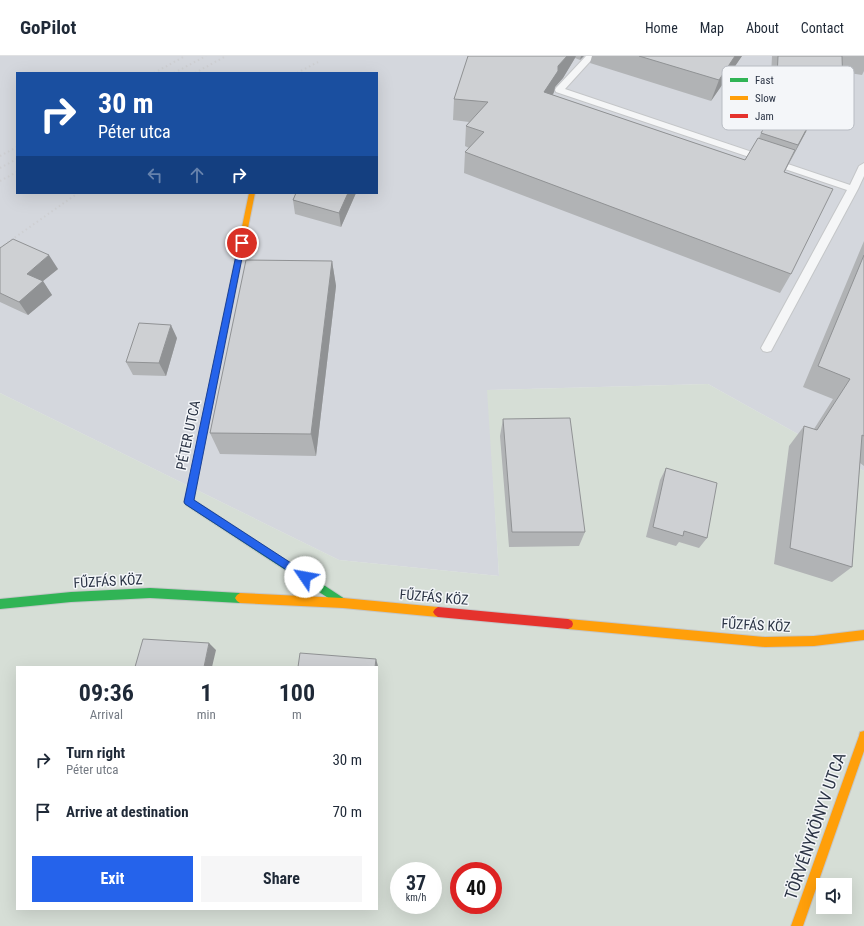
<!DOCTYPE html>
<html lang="en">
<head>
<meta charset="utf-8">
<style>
	:root { --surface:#fff; --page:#f6f6f7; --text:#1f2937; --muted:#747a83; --line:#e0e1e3; --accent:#2563eb }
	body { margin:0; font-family:"Roboto Condensed",sans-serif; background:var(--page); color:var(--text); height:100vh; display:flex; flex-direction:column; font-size:15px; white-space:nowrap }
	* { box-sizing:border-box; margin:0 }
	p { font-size:13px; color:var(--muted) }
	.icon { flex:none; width:22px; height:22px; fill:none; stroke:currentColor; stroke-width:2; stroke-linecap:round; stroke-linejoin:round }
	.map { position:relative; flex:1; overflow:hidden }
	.sheet { position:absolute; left:16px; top:610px; width:362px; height:244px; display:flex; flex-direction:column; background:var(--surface); border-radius:0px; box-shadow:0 4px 16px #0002 }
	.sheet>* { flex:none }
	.hud { position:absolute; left:16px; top:16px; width:362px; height:122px; border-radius:0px; box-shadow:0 4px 16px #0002; background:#1a4fa0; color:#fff; overflow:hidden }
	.buttons { position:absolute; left:816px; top:822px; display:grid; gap:8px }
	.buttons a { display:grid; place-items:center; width:36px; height:36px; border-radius:0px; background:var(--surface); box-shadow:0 4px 16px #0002; font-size:20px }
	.speed { position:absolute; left:390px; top:806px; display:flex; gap:8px; font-size:20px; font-weight:700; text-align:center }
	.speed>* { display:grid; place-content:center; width:52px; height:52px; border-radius:50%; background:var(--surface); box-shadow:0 4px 16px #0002; line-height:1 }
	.speed small { font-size:10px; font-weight:400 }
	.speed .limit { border:6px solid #d22; background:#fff; color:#111 }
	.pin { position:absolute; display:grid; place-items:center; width:34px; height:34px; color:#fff; margin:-17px; border:2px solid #fff; border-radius:50%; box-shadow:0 1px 4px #0007 }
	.me { position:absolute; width:44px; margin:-22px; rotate:303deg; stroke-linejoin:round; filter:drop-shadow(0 0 3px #0008) }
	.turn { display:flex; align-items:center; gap:14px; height:84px; padding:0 16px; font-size:18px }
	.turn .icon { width:52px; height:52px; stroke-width:2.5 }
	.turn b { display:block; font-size:28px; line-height:34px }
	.lanes { display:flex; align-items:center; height:38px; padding:0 16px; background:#0003; justify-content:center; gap:20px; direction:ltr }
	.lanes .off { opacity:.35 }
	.eta { display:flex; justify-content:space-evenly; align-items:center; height:68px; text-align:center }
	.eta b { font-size:24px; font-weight:700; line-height:28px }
	.action { display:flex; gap:8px; margin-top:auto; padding:8px 16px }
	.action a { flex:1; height:46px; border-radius:0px; background:var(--accent); color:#fff; font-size:16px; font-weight:700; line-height:46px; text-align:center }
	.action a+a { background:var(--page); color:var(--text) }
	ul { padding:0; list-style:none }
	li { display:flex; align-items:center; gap:12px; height:52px; padding:0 16px }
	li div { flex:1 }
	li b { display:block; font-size:15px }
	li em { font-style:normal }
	header { display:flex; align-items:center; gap:24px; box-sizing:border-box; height:56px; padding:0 20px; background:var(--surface); border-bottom:1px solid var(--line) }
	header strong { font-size:19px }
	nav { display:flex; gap:22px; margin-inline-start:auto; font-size:14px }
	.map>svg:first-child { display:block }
	.built { fill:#d4d7dd; fill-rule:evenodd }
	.green { fill:#d6ded6; fill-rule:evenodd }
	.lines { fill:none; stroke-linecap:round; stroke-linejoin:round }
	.lane-casing { stroke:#c4c6c8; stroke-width:2 }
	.fast-casing { stroke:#c4c6c8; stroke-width:2 }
	.slow-casing { stroke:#c4c6c8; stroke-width:2 }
	.jam-casing { stroke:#c4c6c8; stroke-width:2 }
	.lane { fill:#f5f6f7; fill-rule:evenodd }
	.fast { fill:#30b455; fill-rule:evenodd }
	.slow { fill:#ff9f0a; fill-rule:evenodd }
	.jam { fill:#e5322d; fill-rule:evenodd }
	.rail { stroke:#cecfd2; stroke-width:2; stroke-dasharray:1.5 3; stroke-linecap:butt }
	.wall { fill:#b1b3b5 }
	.shaded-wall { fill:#909294 }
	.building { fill:#ced0d3; stroke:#909294 }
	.route { fill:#2563eb; stroke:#184099 }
	.labels { text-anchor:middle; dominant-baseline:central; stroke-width:3; stroke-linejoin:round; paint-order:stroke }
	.street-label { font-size:14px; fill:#2b3445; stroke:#f4f6f9 }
	.near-street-label { font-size:17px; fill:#2b3445; stroke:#f4f6f9 }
	.key { fill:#f4f6f9; stroke:#b8bcc3; stroke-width:1 }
	.key-label { font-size:11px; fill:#2b3445 }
</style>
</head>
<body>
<header>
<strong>GoPilot</strong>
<nav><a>Home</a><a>Map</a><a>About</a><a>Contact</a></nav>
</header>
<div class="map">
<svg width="864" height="870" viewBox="0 0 864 870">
	<rect width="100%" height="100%" fill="#e6e8ea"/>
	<path class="built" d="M0 0H864V415L708 328 488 334 499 520 339 504 0 337ZM17 17H377V137H17Z"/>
	<path class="green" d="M708 328 864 415V870H0V337L339 504 499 520 487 334ZM17 611H377V853H17ZM399 815H433V849H399ZM459 815H493V849H459ZM823 829H845V851H823Z"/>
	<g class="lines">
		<defs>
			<path id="lane" d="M586 0H595L565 33 850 129 859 110 864 107V120L858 133 771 295 767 296 763 295 761 292 847 134 556 36 555 34 556 32Z"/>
			<path id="fast" d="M195 412 198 413 199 416 194 444 345 543 347 546 345 549 342 551 339 549 186 449 184 446 191 416 192 413Z
				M150 532 240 537 243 539 245 542 243 545 240 547 150 542 71 546 0 553V543L71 536Z"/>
			<path id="slow" d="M249 137H255L199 416 198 419H192L191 416Z
				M240 537 343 542 438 551 441 553 443 556 441 559 438 561 343 552 240 547 237 545 235 542 237 539Z
				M568 563 765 581 814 580 864 574V584L814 590 765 591 568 573 564 571 563 568 564 565Z
				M864 675V695L803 870H791L859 680 860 676Z"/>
			<path id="jam" d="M438 551 568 563 572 565 573 568 572 571 568 573 438 561 435 559 433 556 435 553Z"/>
		</defs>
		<use href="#lane" class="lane-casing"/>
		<use href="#fast" class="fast-casing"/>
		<use href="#slow" class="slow-casing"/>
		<use href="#jam" class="jam-casing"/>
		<use href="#lane" class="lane"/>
		<use href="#fast" class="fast"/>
		<use href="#slow" class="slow"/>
		<use href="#jam" class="jam"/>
		<path class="rail" d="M154 17 185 0
			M174 17 206 0
			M195 17 226 0
			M297 17 318 6
			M0 100 17 91
			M0 112 17 103
			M0 125 17 116
			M0 192 78 137"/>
	</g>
	<path class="wall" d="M468 0H584L580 4 575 2 563 22 555 31 554 36 553 39 745 104 759 82 761 77 782 42 770 40 772 0H864V15L862 19 843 16V31L834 49 821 48 784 117 791 218 780 237 464 117 465 96 469 92 465 90 466 70 469 66 453 64 454 43Z
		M592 0H742L711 45 590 7Z
		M296 137H356L341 171 295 158 293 144Z
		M864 185V410L860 407 852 511 832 526 774 508 789 390 804 370 814 373 833 343 803 331Z
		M0 192 58 213 43 225 52 239 28 259 0 246Z
		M332 205 336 230 316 400 220 398 210 377Z
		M177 282 166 320 133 319 126 306Z
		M503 363 585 476 579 490 509 491 500 380Z
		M666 412 707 482 699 492 679 486 676 490 646 481 660 424Z"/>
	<path class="shaded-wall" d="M567 0H576L575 2 563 22 555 31 554 36 542 57 544 36 558 10Z
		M581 0H584L580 4Z
		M735 0H742L711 45 719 24Z
		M830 29 821 48 789 107 798 89Z
		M348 137H356L341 171 339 157Z
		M49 199 58 213 43 225 52 239 28 259 19 246 27 218Z
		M332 205 336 230 316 400 311 378Z
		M171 269 177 282 166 320 159 307Z
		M209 587 216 594 212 611H204Z
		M376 603 378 610 377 618V611H375Z"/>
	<path class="building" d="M468 0H567L558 10V15L544 36 745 104 758 82 795 94 784 116 833 133 791 218 465 96 484 76 466 70 488 46 454 43Z
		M639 0H735L719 24Z
		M778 0H842L843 31 830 29 798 89 761 77 793 24 777 22Z
		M296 137H348L339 157 293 144Z
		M13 183 49 199 27 218 43 225 19 246 0 237V192Z
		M864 199V380L862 379 852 511 790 492 804 370 817 374 850 323 818 310Z
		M246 204 332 205 311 378 210 377Z
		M139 267 171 269 159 307 126 306Z
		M570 362 585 476H512L503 363Z
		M666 412 717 427 707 482 684 475 683 480 653 471Z
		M143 583 209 587 204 611H135Z
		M300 597 376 603 375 611H298Z"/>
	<path class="route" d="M239 185H244L245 187 194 444 308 518 309 521 308 525 305 526 185 448 184 446Z"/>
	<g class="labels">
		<g class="street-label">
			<text transform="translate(188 379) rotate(-78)">PÉTER UTCA</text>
			<text transform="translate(108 525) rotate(-3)">FŰZFÁS KÖZ</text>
			<text transform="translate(434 541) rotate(5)">FŰZFÁS KÖZ</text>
			<text transform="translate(756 569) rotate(3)">FŰZFÁS KÖZ</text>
		</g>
		<g class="near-street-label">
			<text transform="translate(815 770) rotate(-71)">TÖRVÉNYKÖNYV UTCA</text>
		</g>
	</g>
	<rect x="722" y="10" width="132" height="64" rx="6" class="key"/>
	<rect x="730" y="22" width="18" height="4" fill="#30b455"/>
	<rect x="730" y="40" width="18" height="4" fill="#ff9f0a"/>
	<rect x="730" y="58" width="18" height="4" fill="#e5322d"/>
	<g class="key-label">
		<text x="755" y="28">Fast</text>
		<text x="755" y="46">Slow</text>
		<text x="755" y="64">Jam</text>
	</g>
</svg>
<div class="buttons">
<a><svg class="icon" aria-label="sound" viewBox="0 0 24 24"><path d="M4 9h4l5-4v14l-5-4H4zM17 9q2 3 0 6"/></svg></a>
</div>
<div class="speed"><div>37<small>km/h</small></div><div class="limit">40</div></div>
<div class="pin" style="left:242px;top:187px;background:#d93025"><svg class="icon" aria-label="arrive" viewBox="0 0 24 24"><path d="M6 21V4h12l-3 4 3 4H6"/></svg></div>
<svg class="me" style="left:305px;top:521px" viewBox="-20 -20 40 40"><circle r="19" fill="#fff"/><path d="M0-13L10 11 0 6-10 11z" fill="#2563eb"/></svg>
<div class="hud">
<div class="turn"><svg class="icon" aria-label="right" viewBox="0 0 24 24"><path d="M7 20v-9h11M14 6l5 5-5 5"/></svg><div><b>30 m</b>Péter utca</div></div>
<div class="lanes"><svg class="icon off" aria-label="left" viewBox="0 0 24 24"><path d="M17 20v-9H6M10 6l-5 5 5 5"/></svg><svg class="icon off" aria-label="ahead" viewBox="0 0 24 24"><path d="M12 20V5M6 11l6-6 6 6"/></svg><svg class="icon" aria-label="right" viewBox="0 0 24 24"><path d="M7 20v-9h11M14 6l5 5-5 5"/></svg></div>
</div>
<section class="sheet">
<div class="eta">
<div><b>09:36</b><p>Arrival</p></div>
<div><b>1</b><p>min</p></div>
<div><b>100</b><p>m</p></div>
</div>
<ul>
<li><svg class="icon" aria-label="right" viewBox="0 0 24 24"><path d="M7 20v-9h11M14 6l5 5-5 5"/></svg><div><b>Turn right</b><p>Péter utca</p></div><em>30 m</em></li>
<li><svg class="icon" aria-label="arrive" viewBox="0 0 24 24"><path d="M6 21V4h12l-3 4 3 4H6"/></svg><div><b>Arrive at destination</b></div><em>70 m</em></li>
</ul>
<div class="action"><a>Exit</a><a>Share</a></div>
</section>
</div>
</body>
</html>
